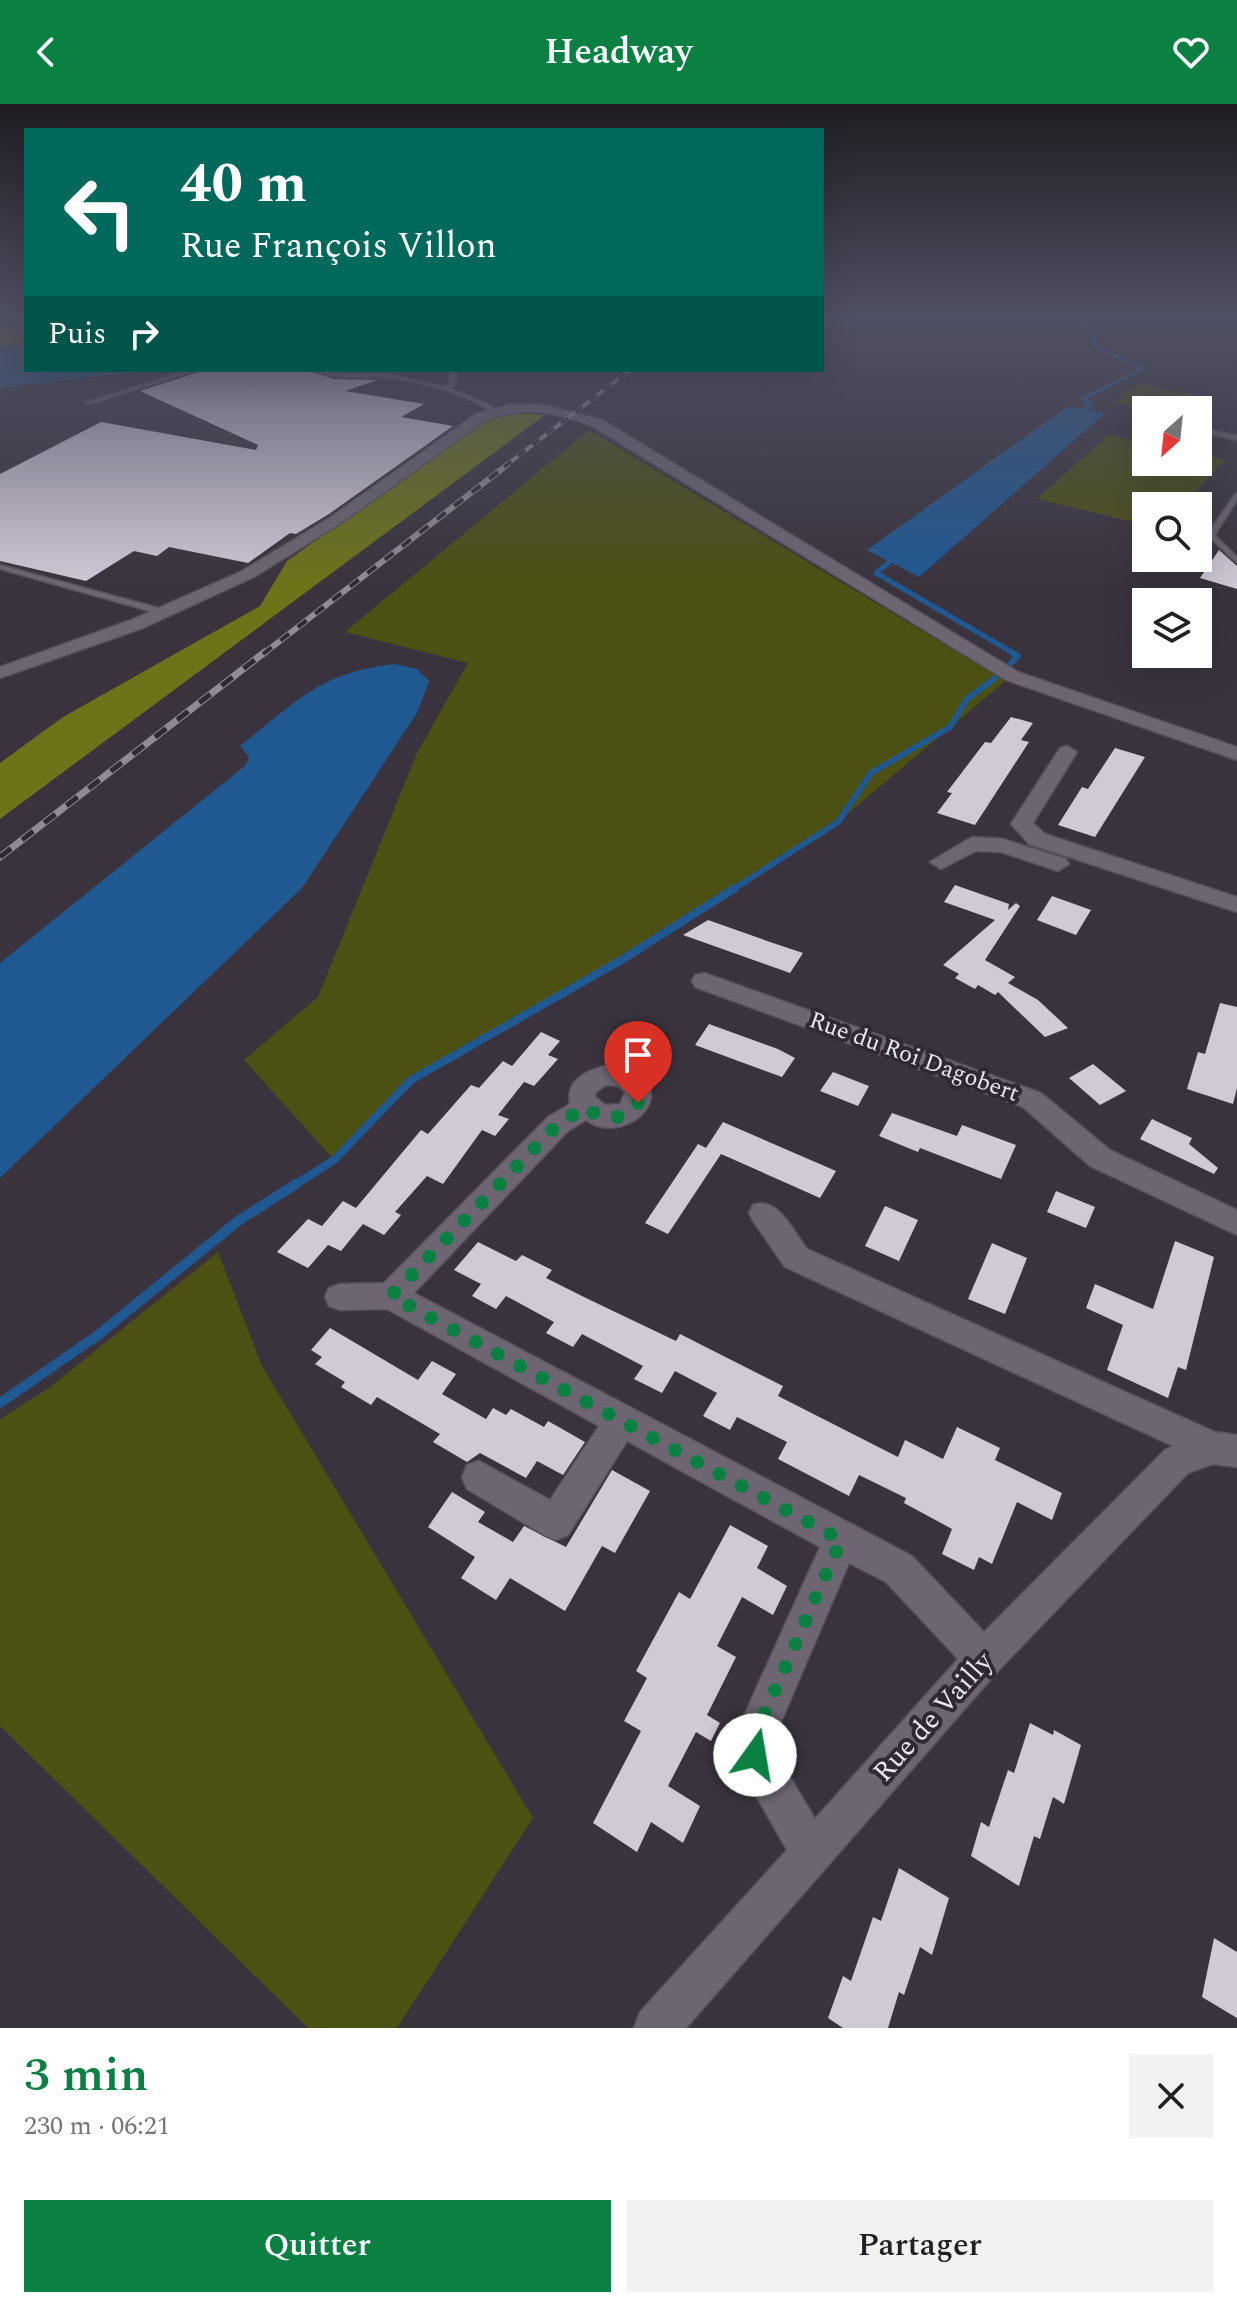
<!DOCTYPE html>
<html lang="fr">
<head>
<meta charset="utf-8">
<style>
	:root { --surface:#fff; --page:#f2f2f2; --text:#202124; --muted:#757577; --accent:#0b8043 }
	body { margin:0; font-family:Spectral,serif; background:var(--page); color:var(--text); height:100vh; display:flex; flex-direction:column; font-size:30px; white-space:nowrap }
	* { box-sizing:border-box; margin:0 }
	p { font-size:26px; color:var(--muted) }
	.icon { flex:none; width:44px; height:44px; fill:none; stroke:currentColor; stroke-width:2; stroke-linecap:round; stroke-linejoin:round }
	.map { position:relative; height:1924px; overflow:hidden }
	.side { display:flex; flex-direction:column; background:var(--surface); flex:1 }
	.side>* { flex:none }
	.banner { position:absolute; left:24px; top:24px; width:800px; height:244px; border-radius:0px; box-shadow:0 8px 32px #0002; background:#00695c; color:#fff; overflow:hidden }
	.needle { width:52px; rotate:207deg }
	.fabs { position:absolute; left:1132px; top:292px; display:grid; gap:16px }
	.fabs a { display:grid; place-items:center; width:80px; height:80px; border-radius:0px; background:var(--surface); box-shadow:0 8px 32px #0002; font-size:40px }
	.pin { position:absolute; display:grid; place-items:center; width:68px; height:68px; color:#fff; margin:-82px -34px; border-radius:50% 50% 50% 0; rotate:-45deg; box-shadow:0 0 8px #0007 }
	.pin .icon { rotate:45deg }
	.me { position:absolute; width:88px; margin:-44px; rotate:13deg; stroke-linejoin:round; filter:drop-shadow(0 0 6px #0008) }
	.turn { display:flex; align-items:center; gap:28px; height:168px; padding:0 24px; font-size:36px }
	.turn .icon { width:104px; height:104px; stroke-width:2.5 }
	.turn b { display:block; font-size:56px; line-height:68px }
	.then { display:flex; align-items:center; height:76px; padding:0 24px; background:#0003; gap:16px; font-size:30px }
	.round { display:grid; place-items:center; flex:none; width:84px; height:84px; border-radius:0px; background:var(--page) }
	.headline { display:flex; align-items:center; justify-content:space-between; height:136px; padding:0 24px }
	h1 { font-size:48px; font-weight:600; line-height:60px; color:var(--accent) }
	.action { display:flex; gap:16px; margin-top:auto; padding:16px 24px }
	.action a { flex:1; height:92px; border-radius:0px; background:var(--accent); color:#fff; font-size:32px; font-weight:600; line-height:92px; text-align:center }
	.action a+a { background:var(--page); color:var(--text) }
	header { display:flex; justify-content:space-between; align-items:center; height:104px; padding:0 24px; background:var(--accent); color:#fff; font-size:36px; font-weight:600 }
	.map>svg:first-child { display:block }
	.green { fill:#4c5012 }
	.forest { fill:#6d7318 }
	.water { fill:#205891 }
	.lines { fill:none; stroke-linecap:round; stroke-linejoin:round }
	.stream-far4 { stroke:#205891; stroke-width:4 }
	.stream-far3 { stroke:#205891; stroke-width:5 }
	.stream-far2 { stroke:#205891; stroke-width:6 }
	.stream-far1 { stroke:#205891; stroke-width:8 }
	.stream { stroke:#205891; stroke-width:10 }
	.building { fill:#d2c9d7 }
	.lane-casing { stroke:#555059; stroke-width:3 }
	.street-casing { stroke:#555059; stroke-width:3 }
	.lane { fill:#6d6572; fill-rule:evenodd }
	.street { fill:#6d6572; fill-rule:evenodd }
	.rail-far2-casing { stroke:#918b94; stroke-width:4 }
	.rail-far1-casing { stroke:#918b94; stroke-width:6 }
	.rail-casing { stroke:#918b94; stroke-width:7 }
	.rail-far2 { stroke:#302934; stroke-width:3; stroke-dasharray:9; stroke-linecap:butt }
	.rail-far1 { stroke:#302934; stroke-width:4; stroke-dasharray:11; stroke-linecap:butt }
	.rail { stroke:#302934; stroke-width:5; stroke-dasharray:14; stroke-linecap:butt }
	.route { stroke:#0b8043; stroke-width:14; stroke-dasharray:0 25.2 }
	.labels { text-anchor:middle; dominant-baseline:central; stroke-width:8; stroke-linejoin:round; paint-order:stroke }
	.street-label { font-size:24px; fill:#eae6ed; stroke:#302934 }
	.near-street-label { font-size:28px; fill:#eae6ed; stroke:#302934 }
</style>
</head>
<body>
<header><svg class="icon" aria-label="back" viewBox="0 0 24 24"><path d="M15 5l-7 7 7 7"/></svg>Headway<svg class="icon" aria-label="heart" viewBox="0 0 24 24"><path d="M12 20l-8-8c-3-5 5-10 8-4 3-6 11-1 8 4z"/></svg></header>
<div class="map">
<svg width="1237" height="1924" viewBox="0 0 1237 1924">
	<rect width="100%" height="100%" fill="#3a333e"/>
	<path class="green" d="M1138 279 1205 294 1191 306H1146L1114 299Z
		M589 326 1005 577 838 718 623 855 411 976 334 1056 244 956 318 893 417 649 468 559 345 528Z
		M1108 331 1146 339V358H1198V350L1224 356 1183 402H1146V421L1037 395Z
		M218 1148 262 1262 533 1714 397 1924H308L0 1622V1315L49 1284Z"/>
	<path class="forest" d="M0 214H26V241L0 242Z
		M513 309 545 311 0 715V659L63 613 260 502 287 457 481 317Z"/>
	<path class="water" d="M26 241V266H153L0 284V242Z
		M1068 302 1105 309 919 473 867 446Z
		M394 560 417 565 429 577 417 609 302 784 0 1074V859L246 661 249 653 240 642C297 597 319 569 394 560Z"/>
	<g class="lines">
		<path class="stream-far4" d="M1078 311 1091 300 1083 295 1143 264 1097 244 1083 214"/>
		<path class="stream-far3" d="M897 452 876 469 1015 550"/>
		<path class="stream-far2" d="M1010 560 1018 552 1011 548
			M732 786 838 718 871 669 950 623 967 595 995 574"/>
		<path class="stream-far1" d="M293 1082 334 1056 411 976 623 855 735 784"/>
		<path class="stream" d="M0 1299 98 1231 238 1117 296 1080"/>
	</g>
	<path class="building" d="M205 266H308L333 275 378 276 345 287 424 300 401 313 453 322 329 410 296 430 290 429 248 459 169 443 157 452 134 447 86 477 0 457V370L101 318 256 346 258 341 140 287Z
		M1219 446 1237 462V485L1200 474Z
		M1011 613 1033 619 1021 636 1029 638 975 721 937 709 952 689 947 688 985 638 991 639Z
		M1115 644 1145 653 1095 733 1058 721 1082 683 1088 685Z
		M955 781 1009 800 1008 806 1016 799 1020 802 985 856 1015 873 1008 879 1038 896 1068 924 1045 933 998 888 995 891 978 881 975 885 955 874 959 870 943 861 995 816 944 798Z
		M1052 792 1091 806 1076 831 1037 816Z
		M708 816 770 838 803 849 790 869 683 831Z
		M1220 899 1237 903V984L1233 1000 1187 985 1198 948 1205 950Z
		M709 920 778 945 795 954 782 973 695 941Z
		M541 928 560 937 548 951 558 955 534 982 524 978 498 1011 509 1015 495 1032 482 1026 443 1080 427 1072 395 1108 401 1111 384 1131 363 1120 341 1147 328 1141 308 1164 277 1148 308 1115 322 1122 343 1097 356 1104 421 1026 428 1030 471 981 479 984 503 957 512 962Z
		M1093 960 1126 987 1100 1001 1069 974Z
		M833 968 869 982 858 1002 820 987Z
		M892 1009 957 1032 962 1021 1016 1041 1001 1075 920 1044 918 1048 879 1032Z
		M1152 1015 1192 1034 1189 1040 1218 1064 1214 1070 1140 1035Z
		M723 1018 836 1067 820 1094 721 1050 668 1130 645 1119 698 1040 706 1044Z
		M1056 1087 1095 1103 1086 1124 1047 1108Z
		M885 1102 918 1116 899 1157 865 1142Z
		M1175 1137 1214 1153 1186 1266 1178 1263 1168 1294 1107 1266 1123 1221 1086 1204 1095 1180 1153 1205Z
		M478 1138 516 1157 522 1151 552 1166 546 1174 588 1195 676 1237 680 1230 783 1282 778 1292 898 1353 905 1336 943 1355 957 1323 1000 1344 995 1356 1062 1389 1052 1416 1017 1398 992 1460 979 1453 974 1466 942 1450 952 1425 904 1399 906 1394 859 1371 849 1392 778 1355 787 1338 737 1313 730 1326 703 1312 717 1289 675 1267 662 1289 634 1275 643 1262 582 1230 573 1243 546 1229 554 1218 506 1192 496 1205 472 1192 481 1180 454 1166Z
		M992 1139 1027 1154 1005 1210 968 1195Z
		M330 1224 418 1276 432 1257 456 1270 442 1290 486 1315 493 1304 506 1311 511 1305 544 1323 548 1317 585 1338 563 1371 537 1357 526 1374 480 1349 467 1358 433 1338 440 1330 377 1293 371 1301 341 1283 345 1278 315 1260 322 1253 311 1246Z
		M612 1366 650 1387 615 1449 602 1442 565 1507 510 1474 496 1496 461 1474 475 1453 428 1423 452 1388 485 1408 478 1418 513 1438 524 1422 566 1443Z
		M730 1421 768 1442 757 1464 787 1482 773 1511 742 1493 717 1542 736 1553 707 1611 720 1619 711 1637 696 1628 668 1682 700 1702 683 1739 651 1718 637 1748 593 1719 641 1627 624 1617 647 1574 636 1567 679 1488 690 1495Z
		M1030 1619 1053 1631 1054 1626 1081 1641 1064 1700 1053 1693 1040 1735 1034 1732 1019 1782 971 1752 981 1718 989 1723 1008 1666 1014 1669Z
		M899 1764 949 1794 932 1851 920 1843 904 1891 899 1888 888 1924H843L828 1914 843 1872 851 1877 873 1813 881 1817Z
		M1214 1834 1237 1848V1914L1202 1893Z"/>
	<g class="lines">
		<defs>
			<path id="lane" d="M188 266H197L90 300 85 299Z
				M311 266 340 270H387L445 283 449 280 451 266H457L455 281 451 285 486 299 497 307 492 308C463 288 410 274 374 273 352 272 331 275 311 266Z
				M1205 325 1237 332V336L1203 328V326Z
				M1237 389V396L1215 431 1237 453V459L1207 431 1235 390Z
				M0 461 166 506 167 508 160 510 0 465Z"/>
			<path id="street" d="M539 300 602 316 1018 568 1237 643V656L1006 576 592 322C558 308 521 302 486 316L341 419 254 473 143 524 0 574V563L131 516 242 467 331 413 476 310 509 301Z
				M1067 642 1077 648 1033 719 1045 730 1237 793V808L1029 740 1011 720 1060 644Z
				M972 733 1003 735 1066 755 1069 760 1058 767 1001 748 976 747 941 765 930 758Z
				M704 869 1041 989 1110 1046 1237 1106V1131L1090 1062 1023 1003 695 883 692 877 695 871Z
				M608 961C696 976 628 1047 586 1016L568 1027 414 1189 912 1452 984 1528 1165 1346 1173 1342 785 1163 753 1117 749 1109 753 1101C778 1092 793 1127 807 1145L1215 1328 1237 1331V1363L1213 1360 1188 1369 997 1568 686 1924H634L640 1908 787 1746 741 1665 734 1634 820 1443 627 1337 568 1431 556 1436 544 1431 467 1385 462 1373 467 1361 479 1357 550 1396 599 1322 387 1205 340 1206 329 1202 325 1193 329 1184 340 1180 384 1179 548 1013 570 1000C565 975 588 966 608 961ZM606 981 618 982 625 988 620 1000 605 1001 595 993 596 988ZM849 1459 886 1478 958 1555 815 1715 774 1646V1634Z"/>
		</defs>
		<use href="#lane" class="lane-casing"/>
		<use href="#street" class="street-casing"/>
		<use href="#lane" class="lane"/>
		<use href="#street" class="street"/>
		<defs>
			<path id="rail-far2" d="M504 363 630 266"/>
			<path id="rail-far1" d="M263 550 507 361"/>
			<path id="rail" d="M0 753 265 548"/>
		</defs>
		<use href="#rail-far2" class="rail-far2-casing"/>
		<use href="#rail-far1" class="rail-far1-casing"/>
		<use href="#rail" class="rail-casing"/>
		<use href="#rail-far2" class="rail-far2"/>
		<use href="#rail-far1" class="rail-far1"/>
		<use href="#rail" class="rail"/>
	</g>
	<linearGradient id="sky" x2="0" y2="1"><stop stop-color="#201c22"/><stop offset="0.44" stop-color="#4f5063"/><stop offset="1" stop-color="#4f5063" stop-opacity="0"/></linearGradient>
	<rect width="1237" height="483" fill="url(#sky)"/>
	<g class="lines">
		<path class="route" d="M638 999C626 1017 601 1018 586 1003L558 1020 391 1192 841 1436 754 1634 755 1651"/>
	</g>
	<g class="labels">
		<g class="street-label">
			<text transform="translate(914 953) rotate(20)">Rue du Roi Dagobert</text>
		</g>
		<g class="near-street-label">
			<text transform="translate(933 1613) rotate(-48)">Rue de Vailly</text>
		</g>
	</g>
</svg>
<div class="fabs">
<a><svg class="needle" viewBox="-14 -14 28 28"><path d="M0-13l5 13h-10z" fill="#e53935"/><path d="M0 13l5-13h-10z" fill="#757577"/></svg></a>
<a><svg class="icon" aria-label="search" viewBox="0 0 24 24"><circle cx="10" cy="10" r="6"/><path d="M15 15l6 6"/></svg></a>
<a><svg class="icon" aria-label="layers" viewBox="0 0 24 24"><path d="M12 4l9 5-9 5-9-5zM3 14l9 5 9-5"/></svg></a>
</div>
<div class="pin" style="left:638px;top:999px;background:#d93025"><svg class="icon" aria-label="arrive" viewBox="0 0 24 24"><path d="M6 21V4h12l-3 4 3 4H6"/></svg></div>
<svg class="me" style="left:755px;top:1651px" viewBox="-20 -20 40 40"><circle r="19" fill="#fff"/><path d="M0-13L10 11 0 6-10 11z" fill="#0b8043"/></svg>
<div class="banner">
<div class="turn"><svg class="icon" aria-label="left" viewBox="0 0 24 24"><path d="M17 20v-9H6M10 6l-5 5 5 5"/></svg><div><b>40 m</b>Rue François Villon</div></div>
<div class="then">Puis<svg class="icon" aria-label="right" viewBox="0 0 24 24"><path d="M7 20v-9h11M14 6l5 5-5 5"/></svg></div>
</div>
</div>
<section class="side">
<div class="headline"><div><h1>3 min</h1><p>230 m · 06:21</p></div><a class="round"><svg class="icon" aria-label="close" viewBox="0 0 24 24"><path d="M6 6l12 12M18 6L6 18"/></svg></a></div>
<div class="action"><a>Quitter</a><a>Partager</a></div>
</section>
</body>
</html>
